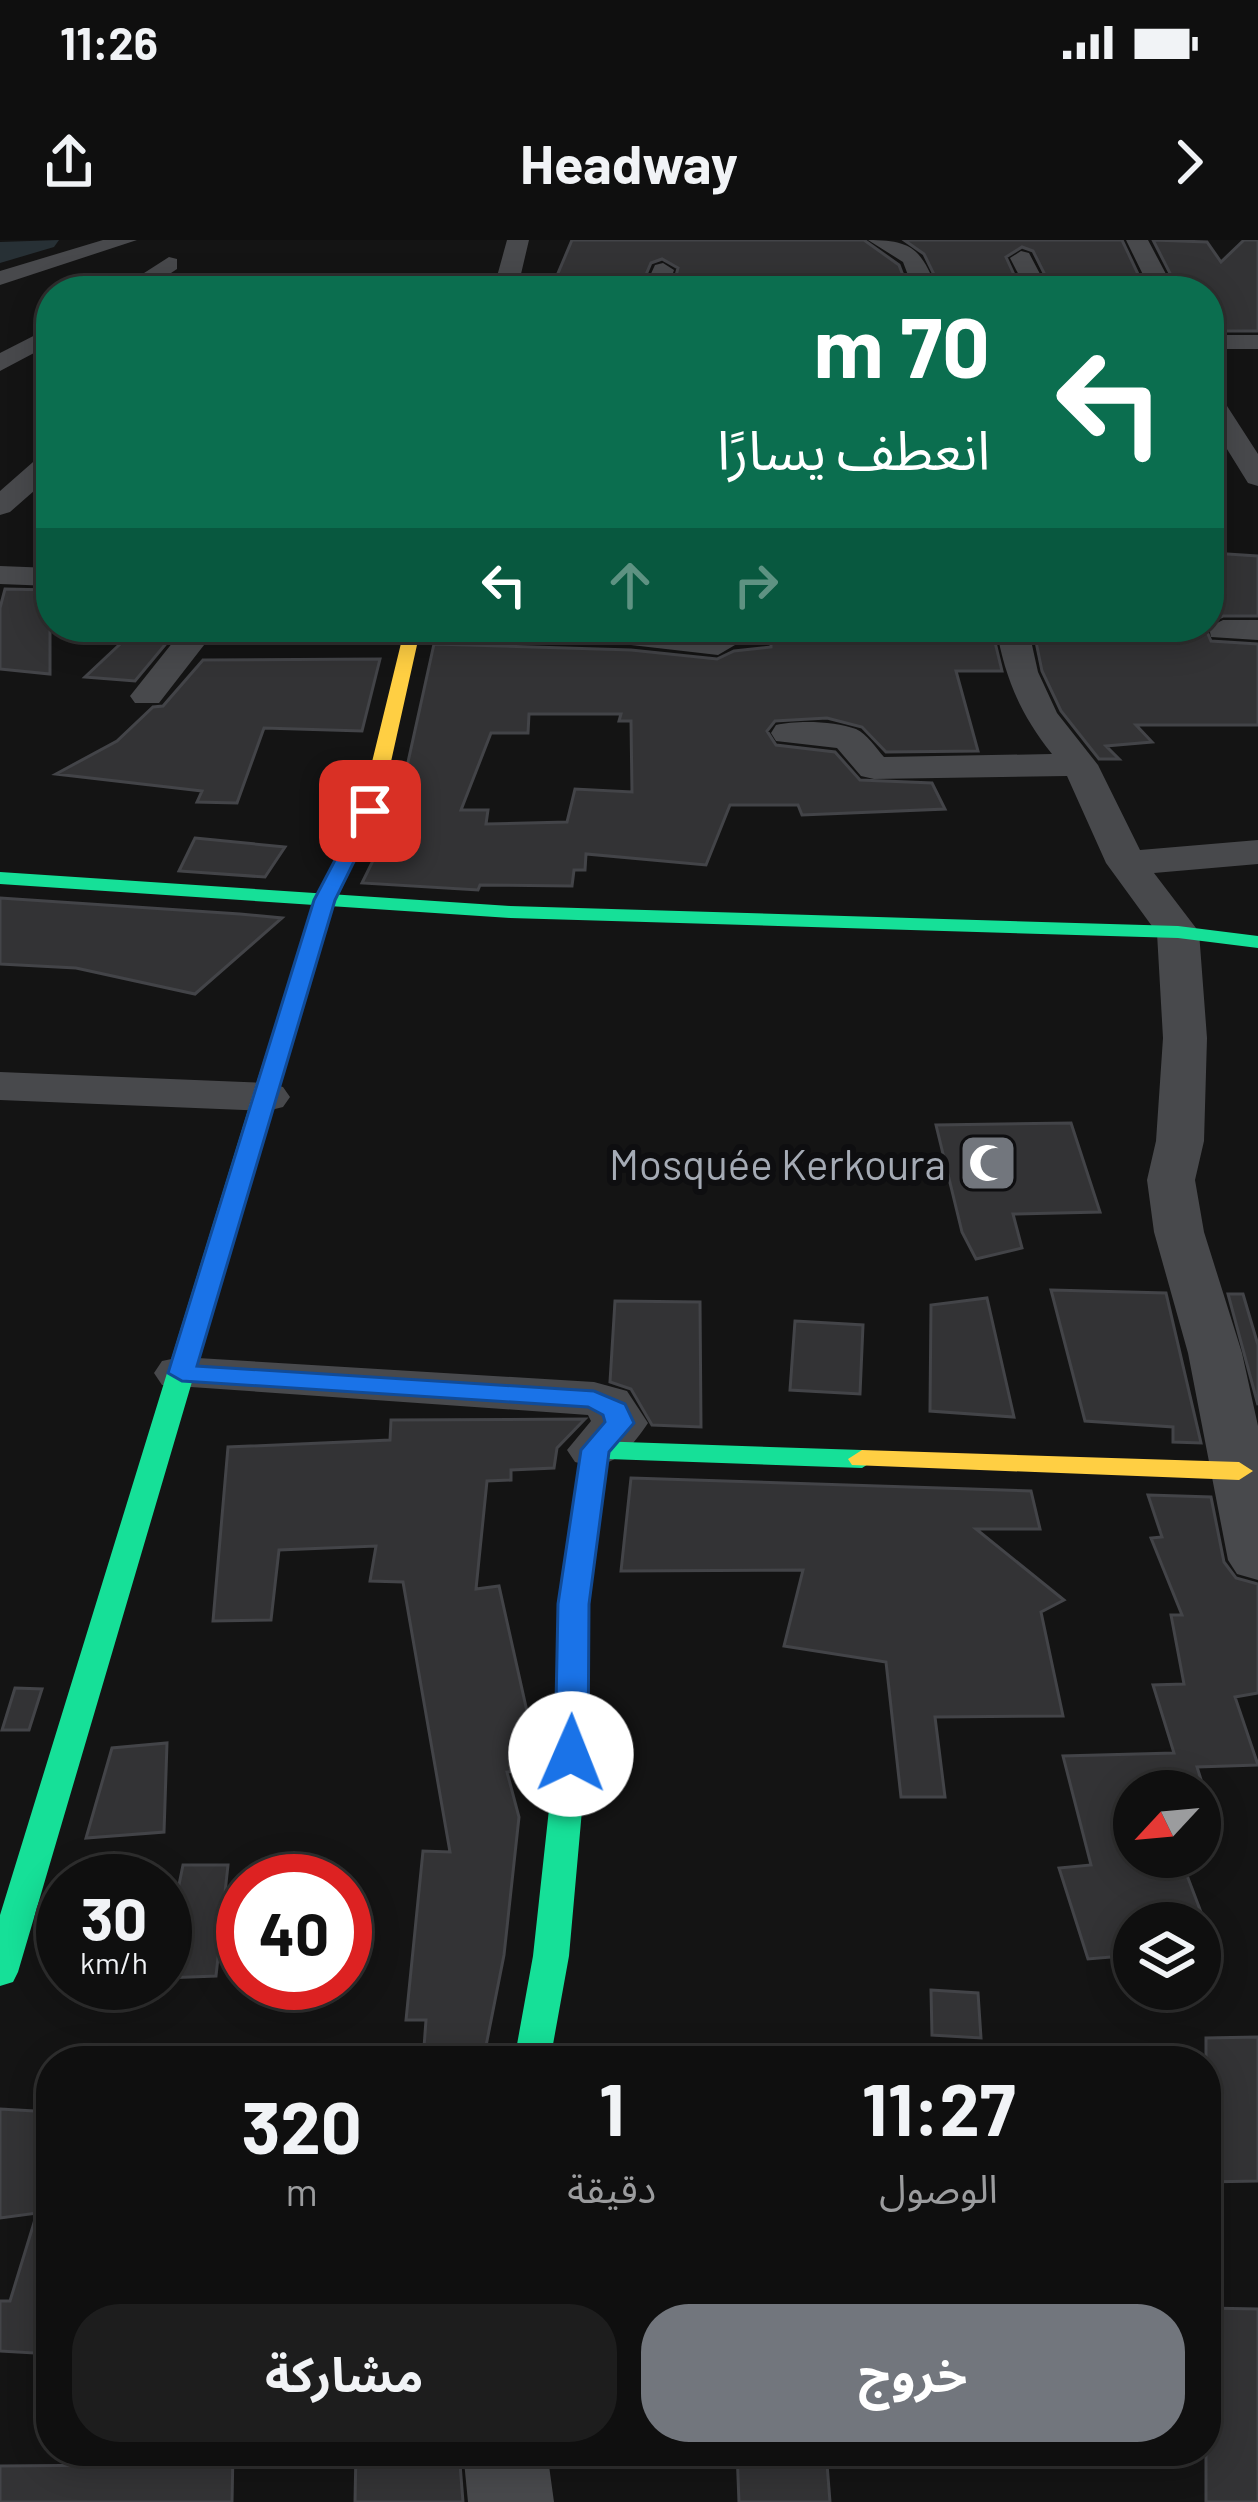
<!DOCTYPE html>
<html lang="ar">
<head>
<meta charset="utf-8">
<style>
	:root { --surface:#0f0f0f; --page:#1d1d1d; --text:#f1f3f6; --muted:#9b9c9e; --line:#2f2f2f; --accent:#72767d }
	body { margin:0; font-family:Barlow,"Noto Sans Arabic",sans-serif; background:var(--page); color:var(--text); direction:rtl; height:100vh; display:flex; flex-direction:column; font-size:45px; white-space:nowrap }
	* { box-sizing:border-box; margin:0 }
	p { font-size:39px; color:var(--muted) }
	.icon { flex:none; width:66px; height:66px; fill:none; stroke:currentColor; stroke-width:2; stroke-linecap:round; stroke-linejoin:round }
	.map { position:relative; flex:1; overflow:hidden; direction:ltr }
	.details { position:absolute; left:36px; top:1806px; width:1185px; height:420px; display:flex; flex-direction:column; background:var(--surface); border-radius:48px; box-shadow:0 6px 30px #0003,0 0 0 3px var(--line); direction:rtl }
	.details>* { flex:none }
	.guide { position:absolute; left:36px; top:36px; width:1188px; height:366px; border-radius:48px; box-shadow:0 6px 30px #0003,0 0 0 3px var(--line); direction:rtl; background:#0b6e4f; color:#fff; overflow:hidden }
	.needle { width:78px; rotate:244deg }
	.controls { position:absolute; left:1113px; top:1530px; display:grid; gap:24px }
	.controls a { display:grid; place-items:center; width:108px; height:108px; border-radius:50%; background:var(--surface); box-shadow:0 6px 30px #0003,0 0 0 3px var(--line); font-size:60px }
	.speed { position:absolute; left:36px; top:1614px; display:flex; gap:24px; font-size:60px; font-weight:700; text-align:center }
	.speed>* { display:grid; place-content:center; width:156px; height:156px; border-radius:50%; background:var(--surface); box-shadow:0 6px 30px #0003,0 0 0 3px var(--line); line-height:1 }
	.speed small { font-size:30px; font-weight:400 }
	.speed .limit { border:18px solid #d22; background:#fff; color:#111 }
	.pin { position:absolute; display:grid; place-items:center; width:102px; height:102px; color:#fff; margin:-51px; border-radius:24px; box-shadow:0 6px 18px #0006 }
	.me { position:absolute; width:132px; margin:-66px; rotate:1deg; stroke-linejoin:round; filter:drop-shadow(0 0 9px #0008) }
	.turn { display:flex; align-items:center; gap:42px; height:252px; padding:0 36px; font-size:54px }
	.turn .icon { width:156px; height:156px; stroke-width:2.5 }
	.turn b { display:block; font-size:84px; line-height:102px }
	.lanes { display:flex; align-items:center; height:114px; padding:0 36px; background:#0003; justify-content:center; gap:60px; direction:ltr }
	.lanes .off { opacity:.35 }
	.eta { display:flex; justify-content:space-evenly; align-items:center; height:204px; text-align:center }
	.eta b { font-size:72px; font-weight:700; line-height:84px }
	.primary-button { display:flex; gap:24px; margin-top:auto; padding:24px 36px }
	.primary-button a { flex:1; height:138px; border-radius:48px; background:var(--accent); color:#fff; font-size:48px; font-weight:700; line-height:138px; text-align:center }
	.primary-button a+a { background:var(--page); color:var(--text) }
	.status { display:flex; justify-content:space-between; align-items:center; height:84px; padding:0 60px; background:var(--surface); direction:ltr }
	.status svg { height:33px; fill:currentColor }
	header { display:flex; justify-content:space-between; align-items:center; height:156px; padding:0 36px; background:var(--surface); font-size:54px; font-weight:700 }
	.map>svg:first-child { display:block }
	.lines { fill:none; stroke-linecap:round; stroke-linejoin:round }
	.river { fill:#273035; fill-rule:evenodd }
	.building { fill:#333335; stroke:#434448; stroke-width:3; fill-rule:evenodd }
	.street { fill:#48494c; fill-rule:evenodd }
	.fast { fill:#16e098; fill-rule:evenodd }
	.slow { fill:#ffcf43; fill-rule:evenodd }
	.route { fill:#1a73e8; stroke:#114b97; stroke-width:3 }
	.labels { text-anchor:middle; dominant-baseline:central; stroke-width:12; stroke-linejoin:round; paint-order:stroke }
	.poi-label { font-size:42px; fill:#a5abb5; stroke:#0e0e10; text-anchor:end }
</style>
</head>
<body>
<div class="status"><b>11:26</b><svg viewBox="0 0 49 12"><path d="M0 12V9h3v3zM5 12V6h3v6zM10 12V3h3v9zM15 12V0h3v12zM26 1h20v11H26zM47 4h2v5h-2z"/></svg></div>
<header><svg class="icon" aria-label="forward" viewBox="0 0 24 24"><path d="M9 5l7 7-7 7"/></svg>Headway<svg class="icon" aria-label="share" viewBox="0 0 24 24"><path d="M12 15V3M7 8l5-5 5 5M5 13v7h14v-7"/></svg></header>
<div class="map">
<svg width="1258" height="2262" viewBox="0 0 1258 2262">
	<rect width="100%" height="100%" fill="#141414"/>
	<g class="lines">
		<path class="river" d="M59 0 54 7 0 23V2Z"/>
	</g>
	<path class="building" d="M572 0H864L899 25 909 51H672L678 28 662 19 651 23 639 51H593L595 38H556Z
		M904 0H1122L1146 51H1053L1033 11 1022 7 1006 17 1016 39 996 40 982 51H942L924 14Z
		M1153 0 1207 2 1221 22 1244 0H1258V91H1209V51H1179Z
		M1212 313 1258 316V376H1223L1209 382Z
		M5 349 50 350V434L0 429V368Z
		M771 387 979 389 980 394H993L1002 431H956L978 511 886 512 862 487 827 478 775 481 767 491 776 505 835 512 860 540 932 543 945 569 802 575 798 565H730L706 625 586 614 585 630H574L572 646 480 645 478 650 362 643 397 572 434 404 631 410 717 419 734 411 771 407ZM529 474H621L619 481H631L632 552 575 549 567 582 486 584 488 570H461L491 493H528Z
		M1117 387H1205L1211 401 1258 404V485H1136L1152 502 1106 506 1119 519H1099L1061 471 1042 431 1034 392Z
		M134 391 174 394 135 441 85 437Z
		M380 419 362 491 264 488 237 563 197 562 202 551 56 534 117 501 153 467 163 466 203 420Z
		M195 598 285 607 265 637 179 631Z
		M0 658 240 674 282 678 195 754 76 728 0 724Z
		M1071 883 1100 972 1013 974 1022 1008 976 1019 962 992 936 885Z
		M1051 1050 1166 1053 1201 1203 1173 1202V1187L1085 1181Z
		M1228 1054H1243L1258 1105V1165Z
		M987 1058 1014 1177 930 1171 931 1065Z
		M615 1061 700 1062 701 1187 652 1185 631 1149 610 1142Z
		M795 1081 863 1085 860 1154 790 1150Z
		M585 1179 557 1208 554 1228 511 1230V1240L487 1241 476 1349 499 1346 528 1476 526 1514 525 1530 507 1532 519 1577 504 1715 483 1821H423L426 1780H406L423 1611 450 1612 403 1342 370 1341 376 1306 279 1310 271 1380 213 1381 228 1207 390 1200 391 1180Z
		M631 1238 1031 1251 1040 1289H976L1064 1360 1041 1372 1063 1476 935 1477 945 1557H901L886 1422 784 1406 803 1330 621 1331Z
		M1148 1255 1211 1257 1224 1322 1236 1338 1258 1344V1453L1235 1457 1258 1525 1197 1527 1213 1577H1200V1551H1134V1617H1180L1215 1709 1200 1710V1683H1134V1715L1088 1719 1059 1628 1091 1625 1063 1516 1174 1513 1153 1445 1184 1444 1171 1375H1182L1151 1298 1162 1297Z
		M15 1448 42 1449 29 1490H2Z
		M167 1503 164 1592 86 1598 112 1508Z
		M183 1625H228L216 1736 165 1738V1714Z
		M931 1750 978 1753 981 1798 932 1795Z
		M1258 1797V1941L1206 1942V1798Z
		M0 1869 51 1872V2114L0 2111V2061H10L37 1973 0 1978Z
		M1206 2068 1258 2069V2262H1206Z
		M123 2211H233L232 2262H0V2226L122 2225Z
		M356 2211H459L463 2262H355Z
		M737 2211H826L830 2262H739Z"/>
	<g class="lines">
		<path class="street" d="M103 0H137L0 45V31Z
			M507 0H529L517 51H493Z
			M868 0C914 0 921 10 938 51H914L903 22Z
			M1126 0H1148L1175 51H1151Z
			M1021 11 1029 13 1049 51H986L998 44 1023 43 1010 18Z
			M169 17 177 19V29L144 51H116Z
			M663 23 674 30 667 51H643L655 25Z
			M51 87V104L0 131V113Z
			M1209 95H1258V109H1209Z
			M1209 150 1218 152 1258 214V246L1248 243 1209 180Z
			M51 213V236L10 272 0 275V251L41 215Z
			M0 326 51 328V346L0 344Z
			M1223 380H1258V400L1211 397 1209 387Z
			M185 387H218L159 463H135L130 456Z
			M397 387C446 387 714 377 735 405L718 415 631 405 412 399 400 396Z
			M996 387H1028L1038 432 1057 473 1098 525 1140 610 1258 600V624L1154 633 1199 692 1207 798 1204 901 1195 940 1204 992 1242 1113 1258 1186V1340L1237 1334 1228 1320 1188 1113 1154 992 1147 940 1156 901 1163 798 1157 693 1106 623 1067 536 874 539 861 536 837 508 776 501 771 493 776 485C797 480 835 481 856 489 867 494 876 508 884 517L1052 514C1020 474 1005 438 996 387Z
			M0 832 267 843 283 847 290 857 283 867 267 871 0 860Z
			M181 1117 594 1142 627 1151 648 1183C628 1212 612 1232 575 1222L567 1210 591 1181 588 1175 162 1145 154 1133 162 1121Z
			M463 2211H547L554 2262H468Z"/>
		<path class="fast" d="M0 632 510 666 1178 686 1258 696V708L1178 698 510 678 0 644Z
			M261 860 273 867 18 1732 13 1742 0 1746V1675L249 867Z
			M595 1201 862 1210 876 1219 862 1228 608 1219 589 1365 587 1514 569 1716 550 1821H514L533 1716 555 1514 559 1365 581 1210Z"/>
		<path class="slow" d="M405 387H421L380 571 334 660 273 867 261 874 253 872 249 867 314 660 360 571Z
			M862 1210 1239 1222 1253 1231 1239 1240 852 1225 848 1219Z"/>
	</g>
	<path class="route" d="M363 567 379 571 335 660 197 1126 594 1151 625 1164 634 1183 609 1212 589 1364 588 1514 583 1522H560L555 1514 558 1364 581 1210 605 1182 603 1175 588 1167 182 1141 168 1133 314 660Z"/>
	<defs>
		<symbol id="mosque-square" viewBox="-11 -11 22 22"><rect x="-9" y="-9" width="18" height="18" rx="4" fill="#72767d" stroke="#0e0e10"/><path d="M3.5-4.9A6 6 0 1 0 3.5 4.9A5 5 0 1 1 3.5-4.9Z" fill="#fff"/></symbol>
	</defs>
	<g fill-rule="evenodd">
		<use href="#mosque-square" x="955" y="890" width="66" height="66"/>
	</g>
	<g class="labels">
		<g class="poi-label">
			<text x="946" y="923">Mosquée Kerkoura</text>
		</g>
	</g>
</svg>
<div class="controls">
<a><svg class="needle" viewBox="-14 -14 28 28"><path d="M0-13l5 13h-10z" fill="#e53935"/><path d="M0 13l5-13h-10z" fill="#9b9c9e"/></svg></a>
<a><svg class="icon" aria-label="layers" viewBox="0 0 24 24"><path d="M12 4l9 5-9 5-9-5zM3 14l9 5 9-5"/></svg></a>
</div>
<div class="speed"><div>30<small>km/h</small></div><div class="limit">40</div></div>
<div class="pin" style="left:370px;top:571px;background:#d93025"><svg class="icon" aria-label="arrive" viewBox="0 0 24 24"><path d="M6 21V4h12l-3 4 3 4H6"/></svg></div>
<svg class="me" style="left:571px;top:1514px" viewBox="-20 -20 40 40"><circle r="19" fill="#fff"/><path d="M0-13L10 11 0 6-10 11z" fill="#1a73e8"/></svg>
<div class="guide">
<div class="turn"><svg class="icon" aria-label="left" viewBox="0 0 24 24"><path d="M17 20v-9H6M10 6l-5 5 5 5"/></svg><div><b>70 m</b>انعطف يسارًا</div></div>
<div class="lanes"><svg class="icon" aria-label="left" viewBox="0 0 24 24"><path d="M17 20v-9H6M10 6l-5 5 5 5"/></svg><svg class="icon off" aria-label="ahead" viewBox="0 0 24 24"><path d="M12 20V5M6 11l6-6 6 6"/></svg><svg class="icon off" aria-label="right" viewBox="0 0 24 24"><path d="M7 20v-9h11M14 6l5 5-5 5"/></svg></div>
</div>
<section class="details">
<div class="eta">
<div><b>11:27</b><p>الوصول</p></div>
<div><b>1</b><p>دقيقة</p></div>
<div><b>320</b><p>m</p></div>
</div>
<div class="primary-button"><a>خروج</a><a>مشاركة</a></div>
</section>
</div>
</body>
</html>
